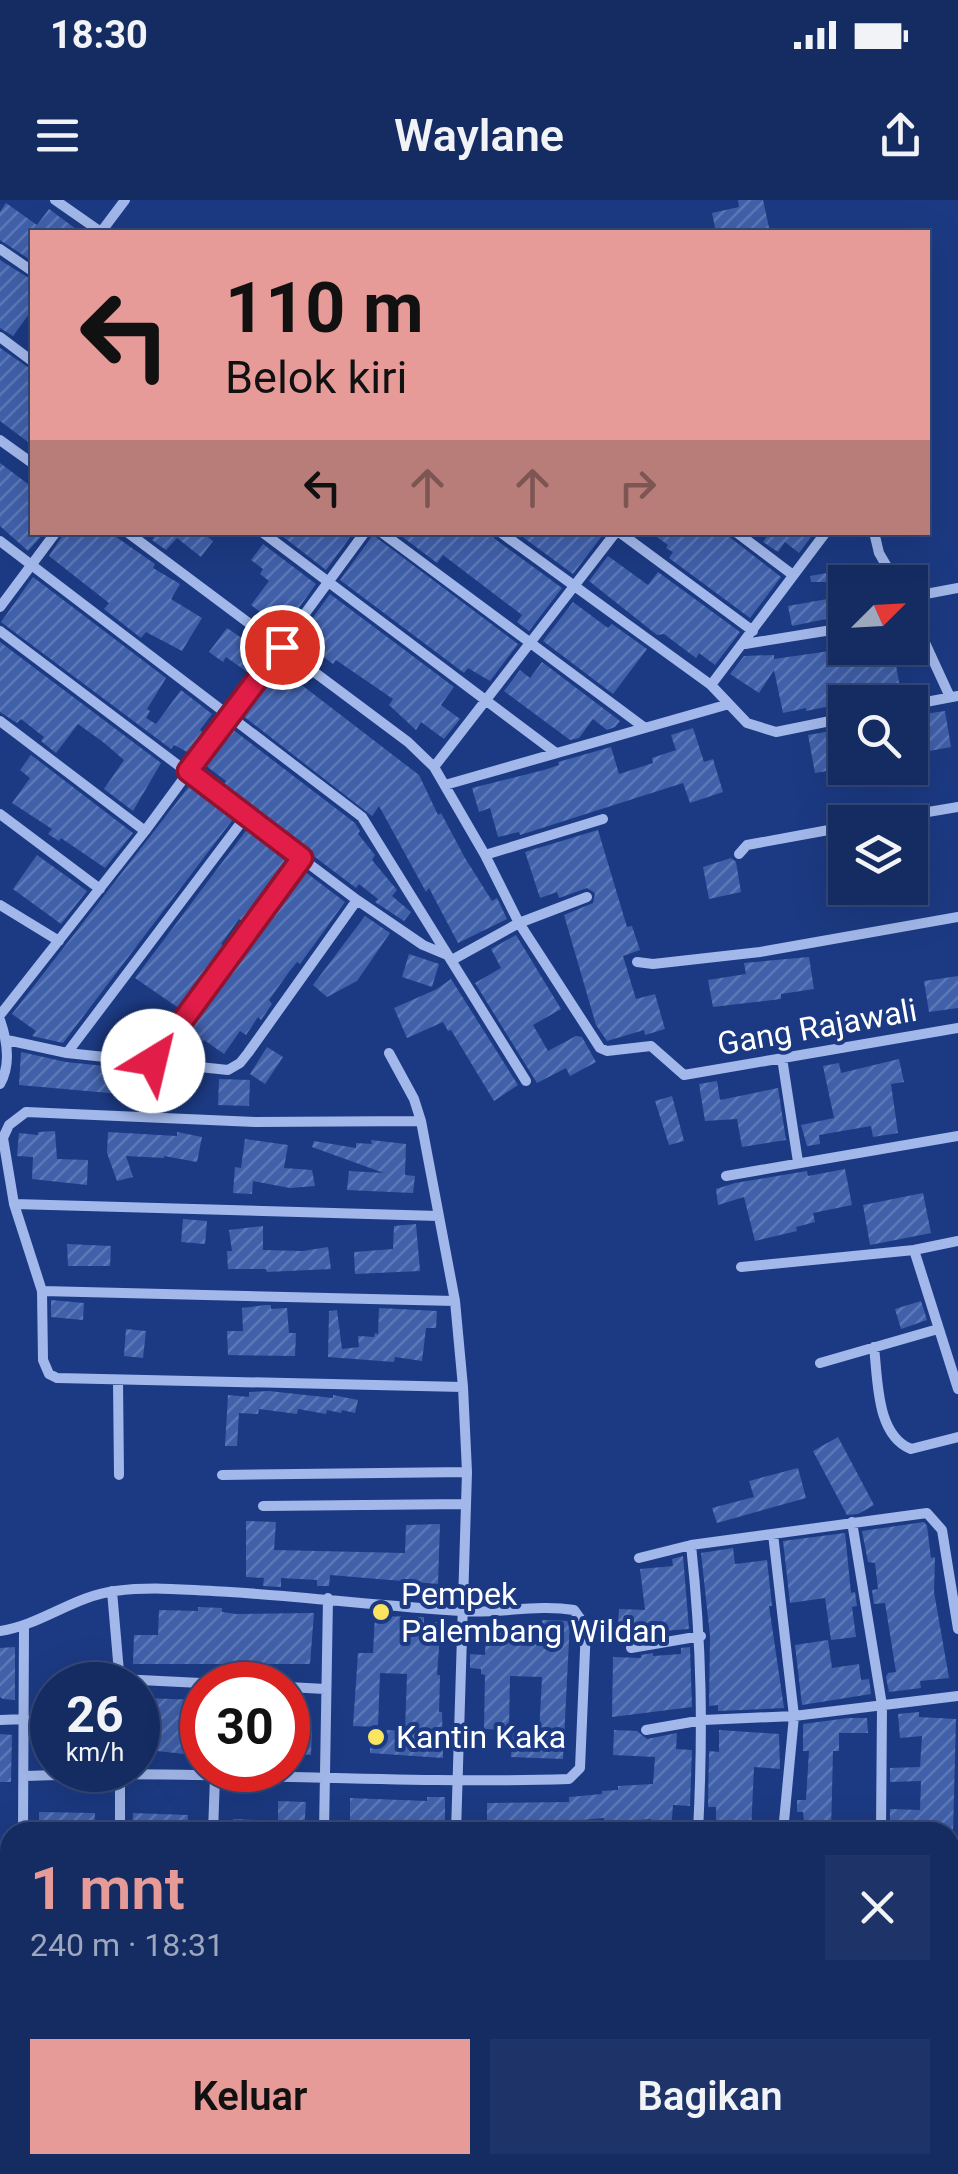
<!DOCTYPE html>
<html lang="id">
<head>
<meta charset="utf-8">
<style>
	:root { --surface:#152c62; --page:#1e3468; --text:#f1f3f6; --muted:#9da7be; --line:#344877; --accent:#e69b98 }
	body { margin:0; font-family:Roboto,sans-serif; background:var(--page); color:var(--text); height:100vh; display:flex; flex-direction:column; font-size:38px; white-space:nowrap }
	* { box-sizing:border-box; margin:0 }
	p { font-size:32px; color:var(--muted) }
	.icon { flex:none; width:55px; height:55px; fill:none; stroke:currentColor; stroke-width:2; stroke-linecap:round; stroke-linejoin:round }
	.map { position:relative; flex:1; overflow:hidden }
	.details { position:absolute; left:0px; top:1622px; width:960px; height:352px; display:flex; flex-direction:column; background:var(--surface); border-radius:30px 30px 0 0; box-shadow:0 10px 40px #0002,0 0 0 2px var(--line) }
	.details>* { flex:none }
	.top-card { position:absolute; left:30px; top:30px; width:900px; height:305px; border-radius:0px; box-shadow:0 10px 40px #0002,0 0 0 2px var(--line); background:#e69b98; color:#111; overflow:hidden }
	.needle { width:65px; rotate:66deg }
	.tools { position:absolute; left:828px; top:365px; display:grid; gap:20px }
	.tools a { display:grid; place-items:center; width:100px; height:100px; border-radius:0px; background:var(--surface); box-shadow:0 10px 40px #0002,0 0 0 2px var(--line); font-size:50px }
	.speed { position:absolute; left:30px; top:1462px; display:flex; gap:20px; font-size:50px; font-weight:700; text-align:center }
	.speed>* { display:grid; place-content:center; width:130px; height:130px; border-radius:50%; background:var(--surface); box-shadow:0 10px 40px #0002,0 0 0 2px var(--line); line-height:1 }
	.speed small { font-size:25px; font-weight:400 }
	.speed .limit { border:15px solid #d22; background:#fff; color:#111 }
	.pin { position:absolute; display:grid; place-items:center; width:85px; height:85px; color:#fff; margin:-42px; border:5px solid #fff; border-radius:50%; box-shadow:0 2px 10px #0007 }
	.me { position:absolute; width:110px; margin:-55px; rotate:36deg; stroke-linejoin:round; filter:drop-shadow(0 0 8px #0008) }
	.turn { display:flex; align-items:center; gap:35px; height:210px; padding:0 30px; font-size:45px }
	.turn .icon { width:130px; height:130px; stroke-width:2.5 }
	.turn b { display:block; font-size:70px; line-height:85px }
	.lanes { display:flex; align-items:center; height:95px; padding:0 30px; background:#0003; justify-content:center; gap:50px; direction:ltr }
	.lanes .off { opacity:.35 }
	.round { display:grid; place-items:center; flex:none; width:105px; height:105px; border-radius:0px; background:var(--page) }
	.overview { display:flex; align-items:center; justify-content:space-between; height:170px; padding:0 30px }
	h1 { font-size:60px; font-weight:600; line-height:75px; color:var(--accent) }
	.action { display:flex; gap:20px; margin-top:auto; padding:20px 30px }
	.action a { flex:1; height:115px; border-radius:0px; background:var(--accent); color:#111; font-size:40px; font-weight:600; line-height:115px; text-align:center }
	.action a+a { background:var(--page); color:var(--text) }
	.status { display:flex; justify-content:space-between; align-items:center; height:70px; padding:0 50px; background:var(--surface); direction:ltr }
	.status svg { height:28px; fill:currentColor }
	header { display:flex; justify-content:space-between; align-items:center; height:130px; padding:0 30px; background:var(--surface); font-size:45px; font-weight:600 }
	.map>svg:first-child { display:block }
	.building { fill:url(#building-hatch) }
	.lines { fill:none; stroke-linecap:round; stroke-linejoin:round }
	.minor { stroke:#a2b8ea; stroke-width:10 }
	.route-casing { stroke:#92132f; stroke-width:25 }
	.route { stroke:#e11d48; stroke-width:18 }
	.poi-dot { fill:#fbe55f; stroke:#1c3a83; stroke-width:4 }
	.labels { text-anchor:middle; dominant-baseline:central; stroke-width:8; stroke-linejoin:round; paint-order:stroke }
	.street-label { font-size:32px; fill:#fff; stroke:#1c3a83 }
	.poi-label { font-size:32px; fill:#fff; stroke:#1c3a83; text-anchor:start }
</style>
</head>
<body>
<div class="status"><b>18:30</b><svg viewBox="0 0 49 12"><path d="M0 12V9h3v3zM5 12V6h3v6zM10 12V3h3v9zM15 12V0h3v12zM26 1h20v11H26zM47 4h2v5h-2z"/></svg></div>
<header><svg class="icon" aria-label="menu" viewBox="0 0 24 24"><path d="M4 6h16M4 12h16M4 18h16"/></svg>Waylane<svg class="icon" aria-label="share" viewBox="0 0 24 24"><path d="M12 15V3M7 8l5-5 5 5M5 13v7h14v-7"/></svg></header>
<div class="map">
<svg width="958" height="1974" viewBox="0 0 958 1974">
	<defs>
		<pattern id="building-hatch" width="6" height="6" patternUnits="userSpaceOnUse" patternTransform="scale(2.5)"><rect width="6" height="6" fill="#4060aa"/><path d="M-1 1l2-2M0 6l6-6M5 7l2-2" fill="none" stroke="#5d78b7"/></pattern>
	</defs>
	<rect width="100%" height="100%" fill="#1c3a83"/>
	<path class="building" d="M738 0H763L770 32H716L712 13 739 7Z
		M6 3 37 25 49 9 80 32H32V61L0 40V12Z
		M0 60 32 80V110L13 136 0 128Z
		M0 148 32 170V245L0 221Z
		M0 263 32 287V332H45L28 351 0 326Z
		M65 332H109L155 364 153 368 180 384 171 399 202 418 182 451 146 432 141 438 104 409 109 403 49 356Z
		M158 332H201L213 341 201 357 177 338 166 350 152 340Z
		M277 332H354L326 370Z
		M396 332H491L495 339 562 388 529 431 517 422 522 415 443 355 437 363Z
		M516 332H605L573 374Z
		M650 332H723L781 377 750 418 669 358 673 352 666 348 668 345Z
		M770 332H813L814 333 799 353 785 342 778 352 763 342Z
		M373 335 518 444 490 481 468 468 464 473 340 380Z
		M263 344 316 384 288 423 269 409 264 415 251 405 269 381 260 374 263 369 251 360Z
		M608 356 648 385 658 372 740 432 715 465 699 453 696 458 664 434 657 435 589 381Z
		M875 364 883 382H845V419L837 420 836 417 792 426 788 406 833 398 830 382H811L810 376Z
		M33 377 166 478 147 509 150 511 146 518 156 524 181 490 212 514 200 530 205 534 191 554 174 545 171 549 1 422Z
		M330 394 454 487 441 505 460 519 444 539 421 522 416 530 389 505 393 499 336 460 333 464 298 438Z
		M573 402 608 428 612 424 647 449 613 494 543 441Z
		M227 428 265 454 250 474 226 457 223 462 209 452Z
		M0 442 161 563 133 611 104 589 124 560 103 542 78 524 56 553 41 541 44 537 21 519 17 523 0 512Z
		M851 448H918L921 455 895 460 901 493 882 496 881 492 849 498 850 502 806 511V508L783 513 774 470 759 493 730 474 744 456 774 455V459Z
		M281 461 303 486 419 575 438 615 441 613 465 658 492 701 497 698 507 719 458 743 429 688 426 692 379 606 372 616 242 515Z
		M542 462 620 521 615 527 607 530 593 519 579 538 570 540 504 491 520 470 530 478Z
		M945 511 951 547 924 552 917 515Z
		M693 528 704 562 713 559 723 592 690 603 683 583 520 635 519 632 498 637 490 608 479 612 472 588 544 570 559 565 558 562 611 547 619 574 653 563 652 558 676 550 671 535Z
		M232 529 355 623 360 631 358 634 375 655 372 660 397 690 392 696 411 712 404 721 375 702 378 699 359 684 356 688 222 587 226 581 205 565Z
		M844 529 845 568 815 573 808 535Z
		M31 555 133 633 105 668 61 638 59 641 48 634 52 629 12 603 30 578 20 570Z
		M190 585 234 618 63 843 32 836 36 831 12 814Z
		M248 628 290 660 244 722 239 719 221 744 226 747 180 809 135 778Z
		M598 630 627 727 632 726 640 750 623 756 636 799 655 794 665 829 645 835 644 830 607 841 596 825 564 715 593 703 595 693 587 688 559 698 557 692 540 698 525 652Z
		M37 655 87 691 61 724 13 689Z
		M731 658 736 662 741 692 709 699 703 667Z
		M304 671 345 702 300 764 297 762 289 772 269 800 272 804 261 820 258 817 246 835 240 831 224 854 204 840 192 857 175 845Z
		M365 716 390 733 357 781 327 797 313 785Z
		M516 735 561 809 533 825 548 851 576 836 582 837 596 862 570 876 566 868 537 883 475 783 501 768 491 749Z
		M409 754 439 764 432 787 402 777Z
		M809 757 814 789 781 794V799L713 807 708 780 746 774 744 763Z
		M958 776V808L929 812 924 781Z
		M451 779 518 885 494 901 451 830 448 831 443 822 407 838 394 808 437 789Z
		M267 847 283 857 265 884 250 874Z
		M21 852 66 862 144 870 143 896 19 885Z
		M899 859 904 882 891 884 898 933 873 937 871 926 819 935 820 944 807 946 801 925 834 918 823 866 839 863 841 873Z
		M219 879 250 880 249 906 218 905Z
		M717 881 720 900 778 888 786 940 742 947 737 919 705 921 699 884Z
		M672 896 684 941 669 945 655 901Z
		M55 931 57 959 88 960 87 985 32 979 33 957 17 956 19 933 38 935V932Z
		M108 932 177 936V932L202 937 197 962 164 956V958L126 956 133 977 117 981 107 953Z
		M245 939 288 945 284 968 312 970 315 986 290 988 253 981 252 994 233 993 235 967 241 968Z
		M371 940 406 944 405 975 415 976 413 993 347 990 349 971 384 973 312 947 314 941 356 948V943L372 944Z
		M845 969 852 1005 813 1013 815 1022 796 1027 797 1031 755 1041 744 997 718 1005 716 989 735 983 807 971 808 976Z
		M923 993 931 1033 870 1045 863 1005Z
		M183 1019 207 1021 205 1044 181 1042Z
		M416 1024 420 1071 355 1074 354 1052 393 1049 394 1026Z
		M263 1026V1050L303 1051 328 1047 331 1069 267 1072 266 1069H228L227 1051H232L229 1030Z
		M67 1044 111 1046 110 1066H68Z
		M51 1100 84 1103 83 1120 51 1117Z
		M921 1101 927 1120 901 1129 895 1109Z
		M265 1105H271V1109L287 1108 289 1133H296L295 1156 228 1155 227 1131H243L242 1108Z
		M379 1108 437 1111 436 1128H426L422 1161 395 1157 394 1162 328 1157 329 1111 337 1110 342 1149 359 1147 358 1136 374 1137 375 1133 378 1134Z
		M126 1129 146 1131 143 1158 124 1156Z
		M269 1191 333 1198V1195L358 1200 355 1213 342 1210 341 1213 327 1210 326 1214 298 1209 297 1214 259 1209 258 1214 239 1213 237 1246H225L228 1195 249 1197V1192Z
		M838 1237 874 1305 858 1314 847 1315 813 1251Z
		M798 1268 806 1298 717 1323 712 1308 754 1297 749 1281Z
		M246 1321 276 1322 274 1350 405 1353 406 1325 440 1324 438 1384 330 1375 329 1386H317V1380L281 1378V1387L263 1386 264 1378 246 1377Z
		M924 1322 927 1326 931 1358 935 1357 934 1392 949 1478 920 1481 921 1488 889 1492 886 1477 888 1473 896 1472 885 1403 874 1404 872 1390 878 1389 875 1363 868 1362 862 1331Z
		M845 1333 851 1393 855 1392 857 1406 852 1407 856 1437 831 1440 825 1398 790 1403 783 1341Z
		M733 1348 735 1364 767 1360 772 1406H769L784 1508 718 1511V1505L709 1506 710 1436 701 1353Z
		M683 1356 689 1429 649 1432 648 1426 618 1424 619 1409 645 1410 640 1369 673 1366 672 1359Z
		M198 1407 222 1408V1412L236 1414 314 1413 310 1464H133L134 1435H158L159 1410 198 1411Z
		M375 1416 424 1417V1422H441L437 1475H440L439 1512H442L443 1558 370 1553V1529L405 1531 407 1474 380 1473 378 1527 353 1526 358 1453H373Z
		M542 1420 570 1421 563 1559 511 1557 513 1532 539 1534 542 1477 510 1476 509 1530 484 1529 485 1475 481 1474V1469L470 1468V1454L485 1455 486 1428 542 1429Z
		M828 1440 832 1468 859 1464 861 1480 869 1479 871 1494 802 1505 795 1445Z
		M15 1447V1500L3 1499 0 1497V1448Z
		M690 1447 692 1507 612 1517 613 1457 641 1458V1455L653 1453V1456L681 1454V1448Z
		M142 1498 202 1500V1556L148 1550 149 1519 141 1518Z
		M289 1499 304 1500 303 1529 312 1530 311 1555 288 1554Z
		M919 1512V1517L956 1519 953 1632H890V1609L920 1610 921 1581 890 1582V1568L920 1567 922 1536 900 1538 898 1514Z
		M848 1518H867L868 1533H839V1551H833L831 1632H805L803 1612H797V1600H806L809 1551H803V1524Z
		M614 1530 637 1531 647 1539 677 1533 676 1549 692 1550 690 1606 673 1605 671 1632H650L651 1619 604 1623V1618L559 1622V1631H540V1621H505V1630L487 1629V1603L569 1602V1597L602 1594V1591L618 1590V1586L653 1584 655 1557 613 1555Z
		M719 1530 779 1534 780 1569 754 1567 751 1632H716V1607H708L709 1551 719 1552Z
		M0 1534 12 1535 11 1582H0Z
		M427 1597H445V1631L442 1632H358V1629H350V1598L427 1601Z
		M278 1601 306 1602 304 1632H233V1619L278 1621Z
		M39 1612 95 1613 94 1632H39Z
		M133 1613 188 1615 187 1632H132Z"/>
	<g class="lines">
		<path class="minor" d="M55 0 101 32 125 0
			M0 49 32 71
			M0 137 32 161
			M0 240 32 263
			M127 332 408 542 434 567 485 655 519 723 600 848 607 851 651 846 684 875 958 828
			M262 332 556 553
			M381 332 645 528
			M500 332 711 485 747 523 776 532 845 518
			M619 332 753 431
			M736 332 793 375
			M874 332 879 353 896 382
			M0 341 362 617 526 881
			M910 397 958 388
			M0 407 56 332
			M910 410 950 497
			M0 431 357 700 423 745 447 755
			M745 444 844 428
			M711 485 826 332
			M910 505 958 496
			M0 521 145 631
			M434 567 616 332
			M445 585 729 504
			M0 614 100 689
			M869 622 958 607
			M739 654 747 645 845 627
			M485 655 603 619
			M0 705 59 741
			M452 760 519 723 587 697
			M637 762 653 764 760 752 958 717
			M0 815 145 631 365 332
			M0 820C7 840 11 865 0 884
			M7 840 67 853 228 870 240 863 248 853 357 700
			M67 853 246 616
			M389 853 414 899 421 921 455 1101 463 1187 467 1272 456 1632
			M782 858 798 962
			M153 861 302 658
			M421 921 255 922 26 912 9 925 3 938 14 1004 42 1091 43 1160 49 1174 57 1178 463 1187
			M726 976 958 936
			M14 1004 439 1016
			M914 1050 958 1189
			M741 1067 914 1050 958 1041
			M42 1091 455 1101
			M874 1147C878 1180 876 1235 911 1249L958 1237
			M820 1163 938 1129
			M118 1181 119 1275
			M222 1275 467 1272
			M263 1306 466 1304
			M852 1322 882 1505 881 1632
			M773 1334 794 1516 783 1632
			M691 1345C702 1446 703 1532 698 1632
			M639 1358 691 1345 927 1313 942 1330 958 1429
			M112 1391 120 1484
			M0 1431C41 1425 74 1396 115 1391 153 1386 192 1390 230 1392 307 1397 383 1406 460 1411 498 1414 536 1404 574 1410L586 1427 580 1568 569 1579C388 1585 207 1569 25 1576
			M631 1448 701 1436
			M120 1479 241 1485
			M288 1487 325 1489
			M0 1520 25 1519
			M646 1530 703 1520 794 1516 958 1496
			M23 1632 24 1428
			M120 1632V1570
			M213 1632 215 1577
			M324 1632 328 1398
			M950 1703 958 1704
			M950 1765 958 1766
			M0 1966 44 1974
			M281 1974 282 1965
			M329 1974 331 1965
			M533 1974 535 1965
			M643 1974 644 1965
			M730 1974 731 1965
			M842 1974V1965"/>
	</g>
	<g class="lines">
		<defs>
			<path id="route" d="M153 861 302 658 188 571 282 447"/>
		</defs>
		<use href="#route" class="route-casing"/>
		<use href="#route" class="route"/>
	</g>
	<g class="poi-dot">
		<circle cx="381" cy="1412" r="10"/>
		<circle cx="376" cy="1537" r="10"/>
	</g>
	<g class="labels">
		<g class="street-label">
			<text transform="translate(817 827) rotate(-10)">Gang Rajawali</text>
		</g>
		<g class="poi-label">
			<text x="401" y="1394">Pempek<tspan x="401" dy="37">Palembang Wildan</tspan></text>
			<text x="396" y="1537">Kantin Kaka</text>
		</g>
	</g>
</svg>
<div class="tools">
<a><svg class="needle" viewBox="-14 -14 28 28"><path d="M0-13l5 13h-10z" fill="#e53935"/><path d="M0 13l5-13h-10z" fill="#9da7be"/></svg></a>
<a><svg class="icon" aria-label="search" viewBox="0 0 24 24"><circle cx="10" cy="10" r="6"/><path d="M15 15l6 6"/></svg></a>
<a><svg class="icon" aria-label="layers" viewBox="0 0 24 24"><path d="M12 4l9 5-9 5-9-5zM3 14l9 5 9-5"/></svg></a>
</div>
<div class="speed"><div>26<small>km/h</small></div><div class="limit">30</div></div>
<div class="pin" style="left:282px;top:447px;background:#d93025"><svg class="icon" aria-label="arrive" viewBox="0 0 24 24"><path d="M6 21V4h12l-3 4 3 4H6"/></svg></div>
<svg class="me" style="left:153px;top:861px" viewBox="-20 -20 40 40"><circle r="19" fill="#fff"/><path d="M0-13L10 11 0 6-10 11z" fill="#e11d48"/></svg>
<div class="top-card">
<div class="turn"><svg class="icon" aria-label="left" viewBox="0 0 24 24"><path d="M17 20v-9H6M10 6l-5 5 5 5"/></svg><div><b>110 m</b>Belok kiri</div></div>
<div class="lanes"><svg class="icon" aria-label="left" viewBox="0 0 24 24"><path d="M17 20v-9H6M10 6l-5 5 5 5"/></svg><svg class="icon off" aria-label="ahead" viewBox="0 0 24 24"><path d="M12 20V5M6 11l6-6 6 6"/></svg><svg class="icon off" aria-label="ahead" viewBox="0 0 24 24"><path d="M12 20V5M6 11l6-6 6 6"/></svg><svg class="icon off" aria-label="right" viewBox="0 0 24 24"><path d="M7 20v-9h11M14 6l5 5-5 5"/></svg></div>
</div>
<section class="details">
<div class="overview"><div><h1>1 mnt</h1><p>240 m · 18:31</p></div><a class="round"><svg class="icon" aria-label="close" viewBox="0 0 24 24"><path d="M6 6l12 12M18 6L6 18"/></svg></a></div>
<div class="action"><a>Keluar</a><a>Bagikan</a></div>
</section>
</div>
</body>
</html>
